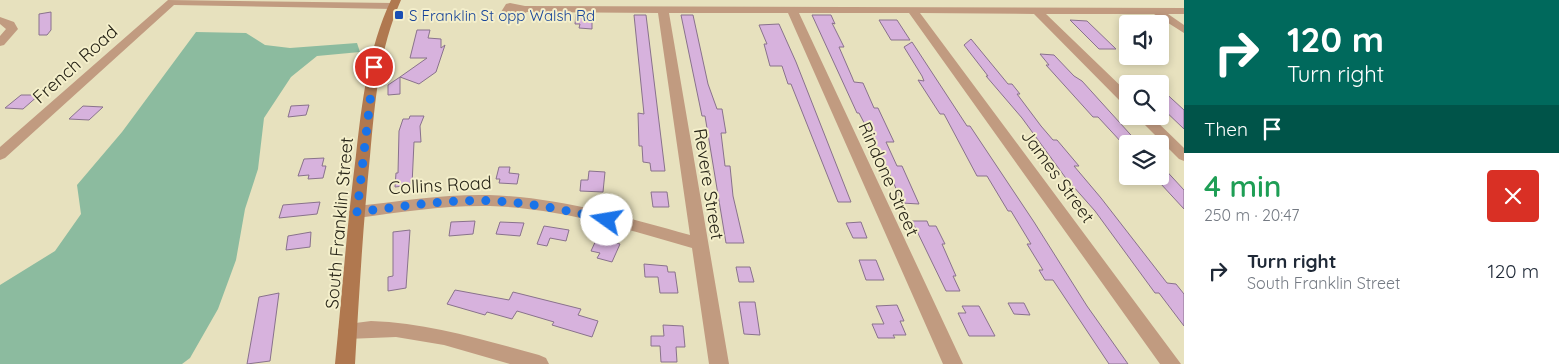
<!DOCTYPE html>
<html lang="en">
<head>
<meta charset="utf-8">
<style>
	:root { --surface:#fff; --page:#f6f6f7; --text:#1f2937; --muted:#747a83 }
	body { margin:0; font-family:Quicksand,sans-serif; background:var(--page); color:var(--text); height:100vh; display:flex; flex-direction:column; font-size:19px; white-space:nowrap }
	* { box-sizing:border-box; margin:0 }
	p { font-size:16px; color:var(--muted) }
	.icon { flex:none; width:28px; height:28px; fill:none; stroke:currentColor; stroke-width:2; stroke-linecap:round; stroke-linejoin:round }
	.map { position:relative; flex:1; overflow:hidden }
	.details { display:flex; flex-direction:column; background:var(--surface); width:375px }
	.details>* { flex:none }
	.guide { background:#00695c; color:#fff; overflow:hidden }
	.fabs { position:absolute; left:1119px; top:15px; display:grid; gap:10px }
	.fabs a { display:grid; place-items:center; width:50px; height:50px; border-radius:5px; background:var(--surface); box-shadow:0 2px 8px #0003; font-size:25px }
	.pin { position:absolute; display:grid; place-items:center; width:42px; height:42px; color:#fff; margin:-21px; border:2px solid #fff; border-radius:50%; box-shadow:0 1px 5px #0007 }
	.me { position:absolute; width:55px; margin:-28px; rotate:283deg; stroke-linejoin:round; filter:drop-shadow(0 0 4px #0008) }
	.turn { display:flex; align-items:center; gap:18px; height:105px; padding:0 20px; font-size:22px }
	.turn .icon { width:65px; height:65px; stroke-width:2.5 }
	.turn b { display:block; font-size:35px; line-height:42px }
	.then { display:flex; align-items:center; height:48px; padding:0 20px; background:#0003; gap:10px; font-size:19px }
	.round { display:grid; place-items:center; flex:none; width:52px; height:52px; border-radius:5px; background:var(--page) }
	.head { display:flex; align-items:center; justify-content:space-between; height:85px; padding:0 20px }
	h1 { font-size:30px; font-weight:600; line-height:38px; color:#1e9e55 }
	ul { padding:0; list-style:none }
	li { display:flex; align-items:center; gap:15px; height:65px; padding:0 20px }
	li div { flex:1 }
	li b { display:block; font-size:19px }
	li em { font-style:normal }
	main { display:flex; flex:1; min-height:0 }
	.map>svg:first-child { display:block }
	.green { fill:#8cbb9f }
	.building { fill:#d7b2dd; stroke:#89728c }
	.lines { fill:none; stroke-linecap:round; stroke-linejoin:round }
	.minor { fill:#c19b80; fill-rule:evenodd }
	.secondary { fill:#b0784f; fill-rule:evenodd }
	.route { stroke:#1a73e8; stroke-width:9; stroke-dasharray:0 16.2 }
	.transit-dot { fill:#1a4fb4; stroke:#f4efcb; stroke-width:2 }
	.labels { text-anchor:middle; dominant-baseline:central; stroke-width:4; stroke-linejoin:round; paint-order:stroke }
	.far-transit-label { font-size:15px; fill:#164399; stroke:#f4efcb; text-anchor:start }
	.street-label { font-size:18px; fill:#262316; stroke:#f4efcb }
</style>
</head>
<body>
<main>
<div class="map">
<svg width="1184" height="364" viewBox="0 0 1184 364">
	<rect width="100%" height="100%" fill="#e7e1be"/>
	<path class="green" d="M196 32 246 33 265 45 290 48 357 43 360 52 317 56 291 77 264 118 258 169 245 209 236 260 218 309 190 358 182 364H0V285L55 251 81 214 77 185 122 132Z"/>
	<path class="building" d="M51 12V30L47 35H39V14Z
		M576 14H592V29L579 28 580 24H575Z
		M634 15H646L665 171H651L650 163 643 162 642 146H639L638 113 644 114Z
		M681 15H693L708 84 717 109H722L726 133H721L725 166H730L733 196 744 243H726L705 116H702Z
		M812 15H831L835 24 832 23 844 47H839L852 77 854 82 863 83 874 108H878L894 142H886L897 166H902L919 204 902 203 889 172H887L873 140 859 113H857Z
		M879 20H897L910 40H891Z
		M1070 20 1087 21 1116 49H1099Z
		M779 24 796 62 851 202H838L791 84H788L782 66H770L764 44H767L759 25Z
		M417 30H430L428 38 441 39V48L445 45 436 72 419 84 400 77 427 58H410Z
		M971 39 1008 84H1012L1020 94H1017L1041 126 1053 140H1057L1079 166H1074L1101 198 1167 283 1176 284 1184 294V326L1159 293H1155L1095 211 1065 177 1022 118 986 76H988L964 45Z
		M912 42 967 126H970L1034 222 1087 306 1128 364H1109L1053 280H1045L1039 270H1043L1027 244H1031L1011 211H1008L987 176H977L944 114H940L918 80 924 81 922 76 904 47Z
		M1040 54 1054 55 1074 76 1082 81 1139 144H1123L1098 117H1093L1046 65H1049Z
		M400 77V94L388 95V85Z
		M1160 88 1184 110V129L1160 106Z
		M21 95H39L23 109 5 108Z
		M309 105 306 115 288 117 291 106Z
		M83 106 103 107 89 120 69 119Z
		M410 116H424L420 126 421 142H414L412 185 395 187 396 173H398L399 131 403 119H409Z
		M324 158 322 166H326L323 178 308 179 309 175 298 176 304 159Z
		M1160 164 1184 190V209L1160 183Z
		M499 167H510L509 173 519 174 517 184 499 183 500 179H496Z
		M589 171 605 172 603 192 580 191 581 180H588Z
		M651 192H667L669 207H653Z
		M320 202 317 214 279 218 283 205Z
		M475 221 473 234 449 236 451 222Z
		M912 221H927L929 226H936L945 244H942L956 276H953L960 291H946Z
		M500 222 524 223 520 236 496 234Z
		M861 222 867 238H853L846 223Z
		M544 226 569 230 566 241 550 238 547 246 537 244Z
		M410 230 406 288 388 291V277L393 276V232Z
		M311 232 310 247 286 250 288 236Z
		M597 238 620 244 612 262 597 258 600 253 591 251Z
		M859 260H876L884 280H866Z
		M644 264 667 266 668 272H675L678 293H660L658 277H645Z
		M736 267H750L754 282H739Z
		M455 290 509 300 513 292 581 309 578 315 598 321 592 337 552 325 554 322 517 311 512 319 487 312 485 315 447 304Z
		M279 293 270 361 247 364 259 297Z
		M739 302H755L760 335 744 334Z
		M1008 303H1024L1030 315 1014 314Z
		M897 305 904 321H900L906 335H893L895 338H878L872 324H884L876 306Z
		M962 306H979L995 336H969L958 313H966Z
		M663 325 683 326 685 347H676L677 362H661L660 346H651V336H664Z"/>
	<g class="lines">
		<path class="minor" d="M168 0 393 3 398 6 393 9 174 5 5 158 0 160V147Z
			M510 3 525 6 1184 8V14H1168L1184 25V33L1154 14H1046L1128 93V105L1123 104 1034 14 920 13 1181 364H1160L909 13H799L963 364H943L788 13H669L729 364H709L692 248C627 229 559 208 490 206 446 205 401 212 357 218L351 216 349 212 351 208 357 206C401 201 445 194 489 195 558 197 625 217 690 235L658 13 527 12 515 18 501 12 506 4Z
			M0 17 14 22 18 29 4 45 0 46V36L6 29 0 24Z
			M1136 116H1151L1184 148V161L1179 159Z
			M371 321C430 323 483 340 539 355L546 358 549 364H510L444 345 396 337 347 339 340 337 338 331 340 325Z"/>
		<path class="secondary" d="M391 0H401C379 49 375 102 370 156 363 225 359 295 355 364H335C342 294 347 225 356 155 362 102 368 49 391 0Z"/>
	</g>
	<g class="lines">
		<path class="route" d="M374 67 357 212C407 206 459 197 509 202 542 205 575 212 607 220"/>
	</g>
	<rect class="transit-dot" x="394" y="10" width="10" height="10" rx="2.5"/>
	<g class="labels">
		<g class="far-transit-label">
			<text x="409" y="15">S Franklin St opp Walsh Rd</text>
		</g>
		<g class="street-label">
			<text transform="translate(75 64) rotate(-42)">French Road</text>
			<text transform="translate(1058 176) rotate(54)">James Street</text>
			<text transform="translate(889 179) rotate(66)">Rindone Street</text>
			<text transform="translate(709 184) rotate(81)">Revere Street</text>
			<text transform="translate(440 185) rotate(-3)">Collins Road</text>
			<text transform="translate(339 223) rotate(-85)">South Franklin Street</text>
		</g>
	</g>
</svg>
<div class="fabs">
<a><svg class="icon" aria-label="sound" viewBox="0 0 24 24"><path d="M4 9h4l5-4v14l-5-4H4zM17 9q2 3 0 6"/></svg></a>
<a><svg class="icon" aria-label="search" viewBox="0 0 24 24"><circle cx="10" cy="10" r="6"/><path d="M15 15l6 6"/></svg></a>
<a><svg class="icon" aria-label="layers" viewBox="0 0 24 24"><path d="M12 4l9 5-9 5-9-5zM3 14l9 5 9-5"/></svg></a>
</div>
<div class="pin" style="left:374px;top:67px;background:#d93025"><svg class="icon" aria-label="arrive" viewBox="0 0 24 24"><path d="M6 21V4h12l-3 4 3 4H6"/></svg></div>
<svg class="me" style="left:607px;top:220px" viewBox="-20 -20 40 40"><circle r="19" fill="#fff"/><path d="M0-13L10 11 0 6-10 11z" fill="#1a73e8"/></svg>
</div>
<section class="details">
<div class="guide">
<div class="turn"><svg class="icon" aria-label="right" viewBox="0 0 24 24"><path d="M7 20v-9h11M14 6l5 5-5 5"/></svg><div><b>120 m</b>Turn right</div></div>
<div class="then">Then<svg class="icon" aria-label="arrive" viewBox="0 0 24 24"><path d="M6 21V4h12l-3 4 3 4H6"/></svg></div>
</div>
<div class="head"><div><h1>4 min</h1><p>250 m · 20:47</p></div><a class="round" style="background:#d93025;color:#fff"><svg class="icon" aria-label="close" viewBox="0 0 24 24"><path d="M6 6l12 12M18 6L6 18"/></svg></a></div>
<ul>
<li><svg class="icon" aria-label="right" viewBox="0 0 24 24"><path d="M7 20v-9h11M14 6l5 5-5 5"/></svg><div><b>Turn right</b><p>South Franklin Street</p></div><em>120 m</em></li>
</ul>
</section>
</main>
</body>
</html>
